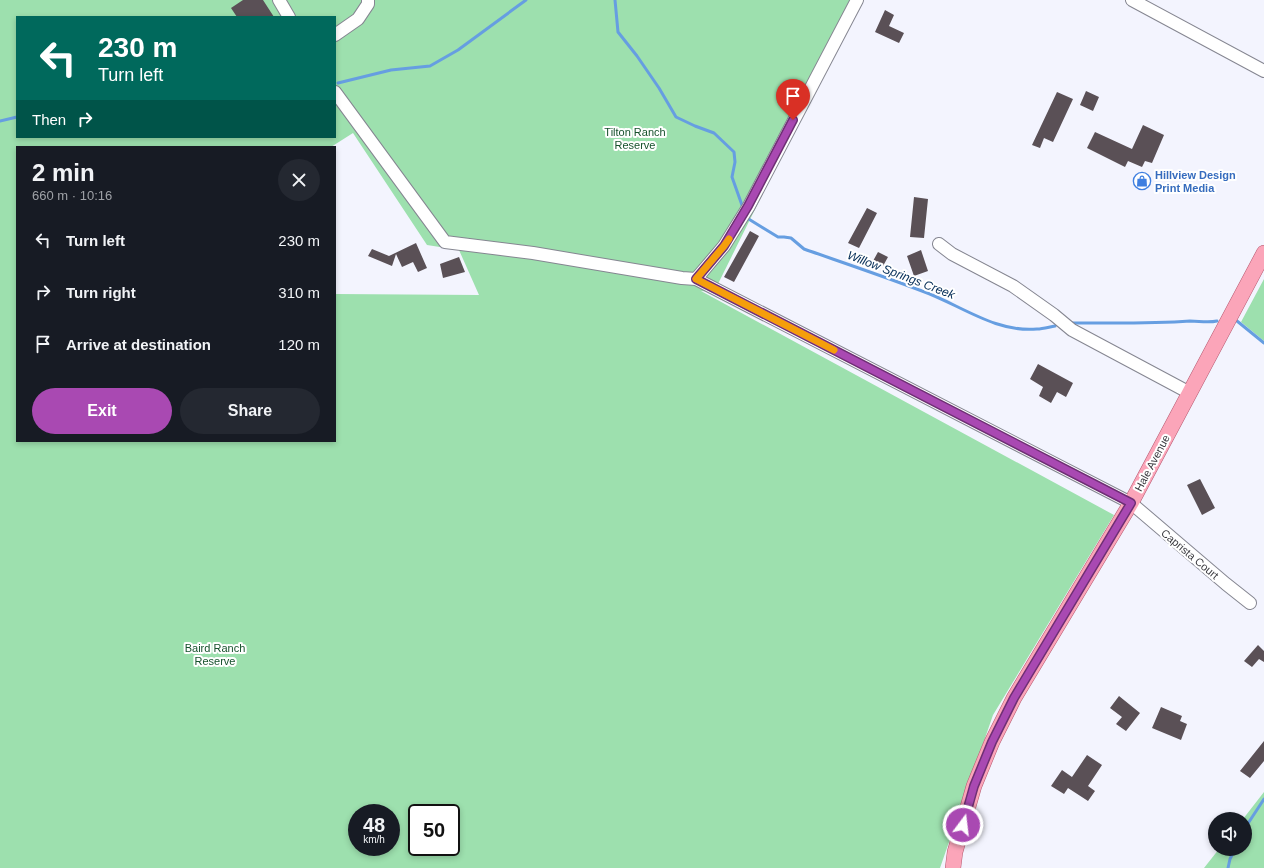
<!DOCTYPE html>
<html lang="en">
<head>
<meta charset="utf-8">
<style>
	:root { --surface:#171b24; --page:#242831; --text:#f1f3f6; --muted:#9ea1a6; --accent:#a949b2 }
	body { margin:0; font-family:Arial,sans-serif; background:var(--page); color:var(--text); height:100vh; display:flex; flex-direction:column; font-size:15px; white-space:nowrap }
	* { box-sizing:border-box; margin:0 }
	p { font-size:13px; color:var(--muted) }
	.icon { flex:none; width:22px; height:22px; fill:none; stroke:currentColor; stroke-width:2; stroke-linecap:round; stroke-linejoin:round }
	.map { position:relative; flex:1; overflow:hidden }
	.side { position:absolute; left:16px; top:146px; width:320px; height:296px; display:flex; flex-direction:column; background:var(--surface); border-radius:0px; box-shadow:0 2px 6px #0003 }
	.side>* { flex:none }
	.hud { position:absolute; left:16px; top:16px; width:320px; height:122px; border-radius:0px; box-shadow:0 2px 6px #0003; background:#00695c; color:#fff; overflow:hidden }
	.fabs { position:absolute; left:1208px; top:812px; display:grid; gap:8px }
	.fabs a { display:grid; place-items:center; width:44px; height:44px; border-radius:50%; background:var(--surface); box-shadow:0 2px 6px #0003; font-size:20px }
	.speed { position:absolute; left:348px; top:804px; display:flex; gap:8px; font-size:20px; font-weight:700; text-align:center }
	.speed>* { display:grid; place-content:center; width:52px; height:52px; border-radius:50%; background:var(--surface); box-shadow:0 2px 6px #0003; line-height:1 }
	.speed small { font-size:10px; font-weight:400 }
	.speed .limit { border:2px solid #111; border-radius:6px; background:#fff; color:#111 }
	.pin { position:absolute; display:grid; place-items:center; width:34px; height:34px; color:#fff; margin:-41px -17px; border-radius:50% 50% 50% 0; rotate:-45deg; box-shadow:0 0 4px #0007 }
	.pin .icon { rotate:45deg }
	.me { position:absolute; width:44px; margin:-22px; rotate:15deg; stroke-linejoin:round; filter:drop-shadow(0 0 3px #0008) }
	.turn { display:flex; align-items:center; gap:14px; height:84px; padding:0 16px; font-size:18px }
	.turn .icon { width:52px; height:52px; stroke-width:2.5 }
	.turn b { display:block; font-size:28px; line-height:34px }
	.then { display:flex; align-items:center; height:38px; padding:0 16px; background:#0003; gap:8px; font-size:15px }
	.round { display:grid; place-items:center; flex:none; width:42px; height:42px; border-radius:21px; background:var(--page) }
	.summary { display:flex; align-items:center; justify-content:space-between; height:68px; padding:0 16px }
	h1 { font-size:24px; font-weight:700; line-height:30px }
	.primary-button { display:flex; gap:8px; margin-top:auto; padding:8px 16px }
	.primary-button a { flex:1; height:46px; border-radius:24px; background:var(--accent); color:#fff; font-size:16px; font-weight:700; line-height:46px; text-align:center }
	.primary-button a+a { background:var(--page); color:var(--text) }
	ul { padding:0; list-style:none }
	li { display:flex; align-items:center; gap:12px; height:52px; padding:0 16px }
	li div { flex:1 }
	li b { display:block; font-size:15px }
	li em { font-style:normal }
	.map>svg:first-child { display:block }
	.green { fill:#9de0ae; fill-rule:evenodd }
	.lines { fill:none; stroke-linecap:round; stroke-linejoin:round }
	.stream { stroke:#669ee1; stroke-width:3 }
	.building { fill:#5a5056 }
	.minor-casing { stroke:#858691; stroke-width:14 }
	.major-casing { stroke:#b5586f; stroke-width:16 }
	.minor { stroke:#fff; stroke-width:12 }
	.major { stroke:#fba5b9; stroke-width:15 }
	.route-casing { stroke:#6e2f74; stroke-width:10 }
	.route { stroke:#a949b2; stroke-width:7 }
	.slow { stroke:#f59e0b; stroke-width:7 }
	.labels { text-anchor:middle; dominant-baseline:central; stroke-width:4; stroke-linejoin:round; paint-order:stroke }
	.park-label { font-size:11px; fill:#16512c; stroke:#fff }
	.shop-label { font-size:11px; font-weight:bold; fill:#366cbe; stroke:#fff; text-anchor:start }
	.street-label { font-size:11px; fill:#39393e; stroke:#fff }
	.water-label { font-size:12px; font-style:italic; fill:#042d57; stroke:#fff }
</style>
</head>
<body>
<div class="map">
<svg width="1264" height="868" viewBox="0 0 1264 868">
	<rect width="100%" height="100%" fill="#f3f4fe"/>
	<path class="green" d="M0 0H859L714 292 701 291 1114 515 993 715 940 868H0ZM17 17H335V137H17ZM353 133 427 245 459 250 479 295 335 294V441H17V147H331ZM357 813H391V847H357ZM417 813H451V847H417Z
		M1264 279V341L1241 322Z
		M1264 792V868H1204L1219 849H1245V819H1243Z"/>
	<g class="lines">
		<path class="stream" d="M615 0 618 32 637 56 659 88 676 117 695 126 714 133 734 152 735 162 732 177 743 208
			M338 83 391 70 430 66 458 50 526 0
			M0 121 17 117
			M747 218 778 237H784L791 238 804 249C844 263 883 276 922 291 959 304 995 333 1037 329 1043 329 1049 327 1055 326
			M1237 321 1264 343
			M1070 323C1110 323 1150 324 1190 321 1199 321 1208 323 1217 321
			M1245 828 1264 799
			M1228 868 1230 859 1235 849"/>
	</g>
	<path class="building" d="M243 0H263L274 17H237L231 8Z
		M885 10 894 15 889 26 904 33 899 43 875 32Z
		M1086 91 1099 97 1093 111 1080 105Z
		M1057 92 1073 99 1053 142 1044 138 1040 148 1032 145Z
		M1143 125 1164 135 1152 163 1145 161 1142 167 1128 161 1125 167 1087 148 1095 132 1132 149Z
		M914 197 928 199 924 238 910 237Z
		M867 208 877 213 859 248 848 243Z
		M750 231 759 236 734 282 724 277Z
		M416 243 427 268 418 272 413 262 402 267 396 254 392 266 368 256 372 249 389 256Z
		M921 250 928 271 914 276 907 256Z
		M878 252 888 257 883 266 873 261Z
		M459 257 465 272 443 278 440 264Z
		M1038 364 1073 383 1066 397 1057 392 1051 403 1039 396 1043 387 1030 379Z
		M1200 479 1215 508 1202 515 1187 485Z
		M1258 645 1264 651V662L1259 659 1252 667 1244 661Z
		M1119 696 1140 713 1126 731 1116 724 1122 717 1110 708Z
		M1161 707 1182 716 1180 721 1187 724 1181 740 1152 728Z
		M1264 741V761L1250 778 1240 771Z
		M1087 755 1102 765 1088 786 1095 791 1088 801 1068 788 1064 794 1051 786 1062 770 1072 777Z"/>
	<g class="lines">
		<defs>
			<path id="minor" d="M279 0 289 17
				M1132 0 1264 71
				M335 35 358 19 368 4V0
				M335 92 445 242 533 253 682 278 696 279 1131 503 1226 584 1250 603
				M939 244 952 254 1013 286 1054 315 1072 330 1190 393
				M696 279 724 246 749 206 857 0"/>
			<path id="major" d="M953 868 955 852 974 786 992 742 1014 698 1131 503 1264 253"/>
		</defs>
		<use href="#minor" class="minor-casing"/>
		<use href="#major" class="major-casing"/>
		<use href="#minor" class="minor"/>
		<use href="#major" class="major"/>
	</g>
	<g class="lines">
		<defs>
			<path id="route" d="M793 120 748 206 724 246 696 279 1131 503 1014 698 992 742 974 786 963 825"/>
		</defs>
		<use href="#route" class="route-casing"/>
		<use href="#route" class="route"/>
		<path class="slow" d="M729 239 724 246 696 279 834 350"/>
	</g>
	<defs>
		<symbol id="shop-ring" viewBox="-11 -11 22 22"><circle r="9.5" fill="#fff" stroke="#3f7fe0" stroke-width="1.5"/><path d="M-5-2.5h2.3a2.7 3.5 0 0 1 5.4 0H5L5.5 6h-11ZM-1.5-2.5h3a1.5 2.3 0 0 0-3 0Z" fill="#3f7fe0"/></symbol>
	</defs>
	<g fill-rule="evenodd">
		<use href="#shop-ring" x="1132" y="171" width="20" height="20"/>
	</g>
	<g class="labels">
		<g class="park-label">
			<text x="635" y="132">Tilton Ranch<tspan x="635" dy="13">Reserve</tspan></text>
			<text x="215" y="648">Baird Ranch<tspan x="215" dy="13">Reserve</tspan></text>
		</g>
		<g class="shop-label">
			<text x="1155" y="175">Hillview Design<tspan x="1155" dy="13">Print Media</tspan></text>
		</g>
		<g class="street-label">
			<text transform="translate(1152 463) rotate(-62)">Hale Avenue</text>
			<text transform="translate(1190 554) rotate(40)">Caprista Court</text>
		</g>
		<g class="water-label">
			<text transform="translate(901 275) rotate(21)">Willow Springs Creek</text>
		</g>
	</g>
</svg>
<div class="fabs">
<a><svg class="icon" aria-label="sound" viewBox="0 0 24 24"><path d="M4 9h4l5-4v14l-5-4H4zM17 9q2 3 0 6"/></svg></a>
</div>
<div class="speed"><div>48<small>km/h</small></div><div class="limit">50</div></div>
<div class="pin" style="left:793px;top:120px;background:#d93025"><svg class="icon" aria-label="arrive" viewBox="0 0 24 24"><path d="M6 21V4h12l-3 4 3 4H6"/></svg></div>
<svg class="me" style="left:963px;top:825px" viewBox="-20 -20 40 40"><circle r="17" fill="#a949b2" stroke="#fff" stroke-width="3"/><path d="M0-11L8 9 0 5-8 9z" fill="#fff"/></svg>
<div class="hud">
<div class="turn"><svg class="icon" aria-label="left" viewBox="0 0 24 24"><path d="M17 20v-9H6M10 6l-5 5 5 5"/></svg><div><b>230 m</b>Turn left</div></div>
<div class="then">Then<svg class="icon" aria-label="right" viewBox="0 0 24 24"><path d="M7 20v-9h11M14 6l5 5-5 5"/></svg></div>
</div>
<section class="side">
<div class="summary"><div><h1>2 min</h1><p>660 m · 10:16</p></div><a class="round"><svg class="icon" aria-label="close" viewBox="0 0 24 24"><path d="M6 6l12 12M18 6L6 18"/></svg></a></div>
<ul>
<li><svg class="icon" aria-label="left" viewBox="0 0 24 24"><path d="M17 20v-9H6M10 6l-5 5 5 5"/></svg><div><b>Turn left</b></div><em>230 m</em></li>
<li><svg class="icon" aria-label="right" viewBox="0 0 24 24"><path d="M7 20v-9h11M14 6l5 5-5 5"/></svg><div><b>Turn right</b></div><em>310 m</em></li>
<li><svg class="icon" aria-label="arrive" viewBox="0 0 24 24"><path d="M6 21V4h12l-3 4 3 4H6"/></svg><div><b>Arrive at destination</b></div><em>120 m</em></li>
</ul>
<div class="primary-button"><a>Exit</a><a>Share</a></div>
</section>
</div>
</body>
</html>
